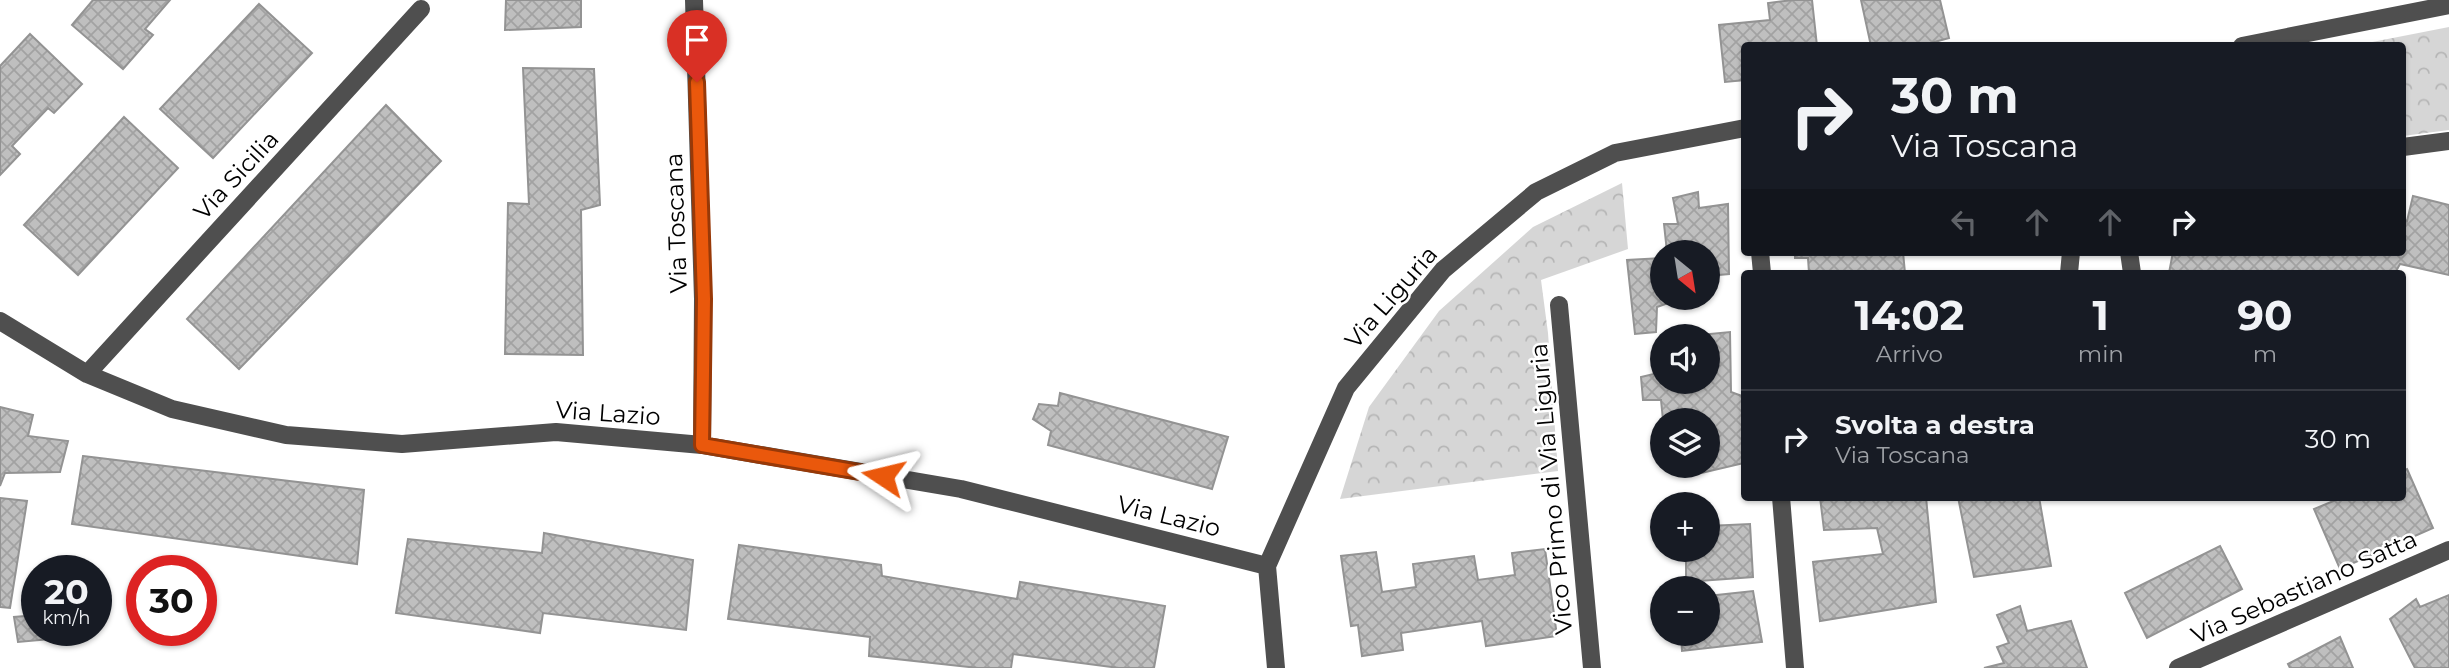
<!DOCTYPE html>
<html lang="it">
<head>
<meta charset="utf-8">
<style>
	:root { --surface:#171b24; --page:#20242c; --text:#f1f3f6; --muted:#9ea1a6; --line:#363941 }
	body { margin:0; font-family:Montserrat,sans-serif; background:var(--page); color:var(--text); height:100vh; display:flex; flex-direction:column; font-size:26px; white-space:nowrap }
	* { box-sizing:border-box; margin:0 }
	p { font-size:23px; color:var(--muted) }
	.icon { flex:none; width:38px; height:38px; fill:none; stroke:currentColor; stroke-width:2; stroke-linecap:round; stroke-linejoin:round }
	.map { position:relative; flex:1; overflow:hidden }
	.sheet { position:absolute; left:1741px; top:270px; width:665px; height:231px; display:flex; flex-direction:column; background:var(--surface); border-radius:7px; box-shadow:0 2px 5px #0004 }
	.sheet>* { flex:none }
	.guide { position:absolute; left:1741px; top:42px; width:665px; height:214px; border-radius:7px; box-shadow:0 2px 5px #0004; background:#171b24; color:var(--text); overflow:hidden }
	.needle { width:46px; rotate:150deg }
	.controls { position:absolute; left:1650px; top:240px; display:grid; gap:14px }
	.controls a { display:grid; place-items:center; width:70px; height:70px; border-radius:50%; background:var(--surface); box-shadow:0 2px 5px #0004; font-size:35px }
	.speed { position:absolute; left:21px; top:555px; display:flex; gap:14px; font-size:35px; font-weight:700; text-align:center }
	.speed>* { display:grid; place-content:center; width:91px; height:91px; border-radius:50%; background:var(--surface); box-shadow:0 2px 5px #0004; line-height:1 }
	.speed small { font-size:18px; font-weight:400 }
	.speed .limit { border:10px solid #d22; background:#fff; color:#111 }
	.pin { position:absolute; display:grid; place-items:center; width:60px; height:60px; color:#fff; margin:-72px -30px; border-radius:50% 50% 50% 0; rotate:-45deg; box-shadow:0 0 7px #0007 }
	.pin .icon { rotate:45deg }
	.me { position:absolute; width:77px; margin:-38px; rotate:280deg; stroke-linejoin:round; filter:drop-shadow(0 0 5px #0008) }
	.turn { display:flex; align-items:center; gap:24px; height:147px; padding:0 35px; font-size:32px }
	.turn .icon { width:91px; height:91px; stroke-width:2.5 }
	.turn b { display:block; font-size:49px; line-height:60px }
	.lanes { display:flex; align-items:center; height:66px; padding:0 35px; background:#0003; justify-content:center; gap:35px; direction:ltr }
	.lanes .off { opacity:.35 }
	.eta { display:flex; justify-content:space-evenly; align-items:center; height:119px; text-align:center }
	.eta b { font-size:42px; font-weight:700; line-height:49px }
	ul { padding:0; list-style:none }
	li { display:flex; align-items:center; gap:21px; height:98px; padding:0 35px; border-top:2px solid var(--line) }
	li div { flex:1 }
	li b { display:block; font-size:26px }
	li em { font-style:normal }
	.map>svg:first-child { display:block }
	.park { fill:url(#park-crowns) }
	.building { fill:url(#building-cross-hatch); stroke:#939393; stroke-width:2 }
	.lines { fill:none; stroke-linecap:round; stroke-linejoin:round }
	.minor { stroke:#4f4f4f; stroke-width:18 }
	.route-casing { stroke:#983908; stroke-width:18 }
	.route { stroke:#ea580c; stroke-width:12 }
	.labels { text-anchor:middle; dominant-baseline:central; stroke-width:5; stroke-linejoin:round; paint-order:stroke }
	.street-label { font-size:24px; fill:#000; stroke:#fff }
</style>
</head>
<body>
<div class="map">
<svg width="2449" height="668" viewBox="0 0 2449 668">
	<defs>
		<pattern id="park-crowns" width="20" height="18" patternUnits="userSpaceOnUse" patternTransform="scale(1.75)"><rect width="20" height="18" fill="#d6d6d6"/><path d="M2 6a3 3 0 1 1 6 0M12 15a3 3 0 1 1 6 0" fill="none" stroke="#b6b6b6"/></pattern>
		<pattern id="building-cross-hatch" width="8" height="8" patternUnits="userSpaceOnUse" patternTransform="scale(1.75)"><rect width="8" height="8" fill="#bfbfbf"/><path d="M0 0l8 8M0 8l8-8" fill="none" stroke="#a2a2a2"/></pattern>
	</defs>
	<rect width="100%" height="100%" fill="#fff"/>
	<path class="park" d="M2449 27V130L2403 136V46L2357 45Z
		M1622 183 1628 249 1541 280 1548 333 1558 471 1340 499 1369 407 1439 311 1533 227Z"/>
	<path class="building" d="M93 0H170L145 29 153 35 123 69 72 25Z
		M506 0H581V27L505 30Z
		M1793 0H1812L1817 46H1745V80L1725 82 1719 25 1770 20 1768 3Z
		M1861 0H1940L1949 38 1920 46H1871Z
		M259 4 312 53 213 158 160 109Z
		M30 34 82 84 54 113 48 108 12 146 20 154 0 175V66Z
		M523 68 594 69 600 205 581 210 583 355 505 354 508 203 529 204Z
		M386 105 441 161 239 369 187 319Z
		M124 117 178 168 78 275 24 225Z
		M1698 192 1699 208 1728 204 1729 274 1708 276V252H1667L1664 224H1678L1673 198Z
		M2413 196 2449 205V275L2400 264 2395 273H2169L2173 252H2403V220L2407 221Z
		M1795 252H1903L1905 273H1809L1808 258H1795Z
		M1662 258V298H1671V302L1657 307 1656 332 1635 334 1627 260Z
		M1730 332 1731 392 1742 396 1744 463 1697 474 1696 466H1708V420H1663L1661 400H1643L1641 377 1662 372V382H1708V336H1689Z
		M1060 393 1228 437 1212 489 1048 445 1051 431 1033 419 1039 404 1058 406Z
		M0 407 33 415 28 436 68 441 60 472 5 473 0 486Z
		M83 456 364 490 357 564 72 524Z
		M2407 469 2433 528 2340 569 2314 509 2343 497H2403V471Z
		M1820 497H1926L1936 602 1820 621 1813 562 1883 554 1877 528 1824 530Z
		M1958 497H2039L2051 566 1974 577Z
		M0 498 27 501 10 608 0 607Z
		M1750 524 1753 577 1686 582V550H1708V526Z
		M544 533 693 560 686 630 543 613 540 633 396 613 408 539 542 553Z
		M739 545 881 565 882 576 1017 599 1020 582 1165 606 1154 668H1119L1013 654 1011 668H978L869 656 870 637 728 619Z
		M2220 546 2242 589 2147 638 2125 593Z
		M1545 549 1557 636 1486 646 1482 621 1401 633 1403 650 1362 656 1358 625 1351 626 1341 556 1376 552 1382 592 1416 587 1413 564 1474 556 1478 580 1515 575 1512 553Z
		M1753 591 1762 642 1682 651 1681 634H1708V596Z
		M2449 595V668H2415L2390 619 2416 599 2420 607Z
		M2020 606 2027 631 2071 621 2087 668H1984L2004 663 1997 647 2009 643 1997 615Z
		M37 615V630H84V636L18 642 14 617Z
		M2340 637 2353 668H2290L2288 664Z"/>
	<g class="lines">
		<path class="minor" d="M694 0 703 299 702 445
			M2242 46 2449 5
			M2403 147 2449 141
			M1760 252 1762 273
			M2129 252 2132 273
			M2069 273 2071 252
			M1559 305 1592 668
			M0 321 87 374 172 409 286 435 402 444 556 432 702 445 961 489 1267 566
			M87 374 421 9
			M1781 497 1795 668
			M1276 668 1267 566 1346 388 1443 270 1536 192 1615 153 1745 128
			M2178 668 2449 550"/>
	</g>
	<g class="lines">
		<defs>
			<path id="route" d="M697 82 704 299 702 445 883 476"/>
		</defs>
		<use href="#route" class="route-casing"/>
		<use href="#route" class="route"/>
	</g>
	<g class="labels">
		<g class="street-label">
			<text transform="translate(236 175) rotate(-47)">Via Sicilia</text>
			<text transform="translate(676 223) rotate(-92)">Via Toscana</text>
			<text transform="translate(1391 297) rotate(-49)">Via Liguria</text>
			<text transform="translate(608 413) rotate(4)">Via Lazio</text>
			<text transform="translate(1551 489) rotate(-95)">Vico Primo di Via Liguria</text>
			<text transform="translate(1169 516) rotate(14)">Via Lazio</text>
			<text transform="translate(2304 587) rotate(-24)">Via Sebastiano Satta</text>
		</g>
	</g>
</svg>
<div class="controls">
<a><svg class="needle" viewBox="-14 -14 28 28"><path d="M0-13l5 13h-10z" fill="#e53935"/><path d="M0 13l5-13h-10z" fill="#9ea1a6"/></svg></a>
<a><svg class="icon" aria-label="sound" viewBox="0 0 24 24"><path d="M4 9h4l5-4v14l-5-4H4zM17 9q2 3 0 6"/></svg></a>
<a><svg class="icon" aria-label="layers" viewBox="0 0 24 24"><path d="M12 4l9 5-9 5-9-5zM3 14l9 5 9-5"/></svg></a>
<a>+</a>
<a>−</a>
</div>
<div class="speed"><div>20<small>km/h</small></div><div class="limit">30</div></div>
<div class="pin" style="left:697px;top:82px;background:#d93025"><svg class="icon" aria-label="arrive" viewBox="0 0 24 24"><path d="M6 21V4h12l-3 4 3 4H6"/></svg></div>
<svg class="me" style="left:883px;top:476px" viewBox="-20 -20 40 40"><path d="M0-17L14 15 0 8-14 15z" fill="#ea580c" stroke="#fff" stroke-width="4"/></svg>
<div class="guide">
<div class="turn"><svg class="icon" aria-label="right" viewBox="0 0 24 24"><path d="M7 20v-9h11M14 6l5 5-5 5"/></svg><div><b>30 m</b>Via Toscana</div></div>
<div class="lanes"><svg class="icon off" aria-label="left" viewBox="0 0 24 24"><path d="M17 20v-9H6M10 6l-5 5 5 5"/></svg><svg class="icon off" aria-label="ahead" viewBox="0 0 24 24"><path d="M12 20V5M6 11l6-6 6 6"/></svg><svg class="icon off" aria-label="ahead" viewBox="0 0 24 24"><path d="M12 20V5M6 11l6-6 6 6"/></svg><svg class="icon" aria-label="right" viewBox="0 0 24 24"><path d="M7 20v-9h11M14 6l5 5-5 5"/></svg></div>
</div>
<section class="sheet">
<div class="eta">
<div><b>14:02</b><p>Arrivo</p></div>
<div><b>1</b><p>min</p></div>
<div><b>90</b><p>m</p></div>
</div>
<ul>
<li><svg class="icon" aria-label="right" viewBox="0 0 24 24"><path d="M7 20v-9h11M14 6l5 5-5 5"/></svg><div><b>Svolta a destra</b><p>Via Toscana</p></div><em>30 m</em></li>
</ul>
</section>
</div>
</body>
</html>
